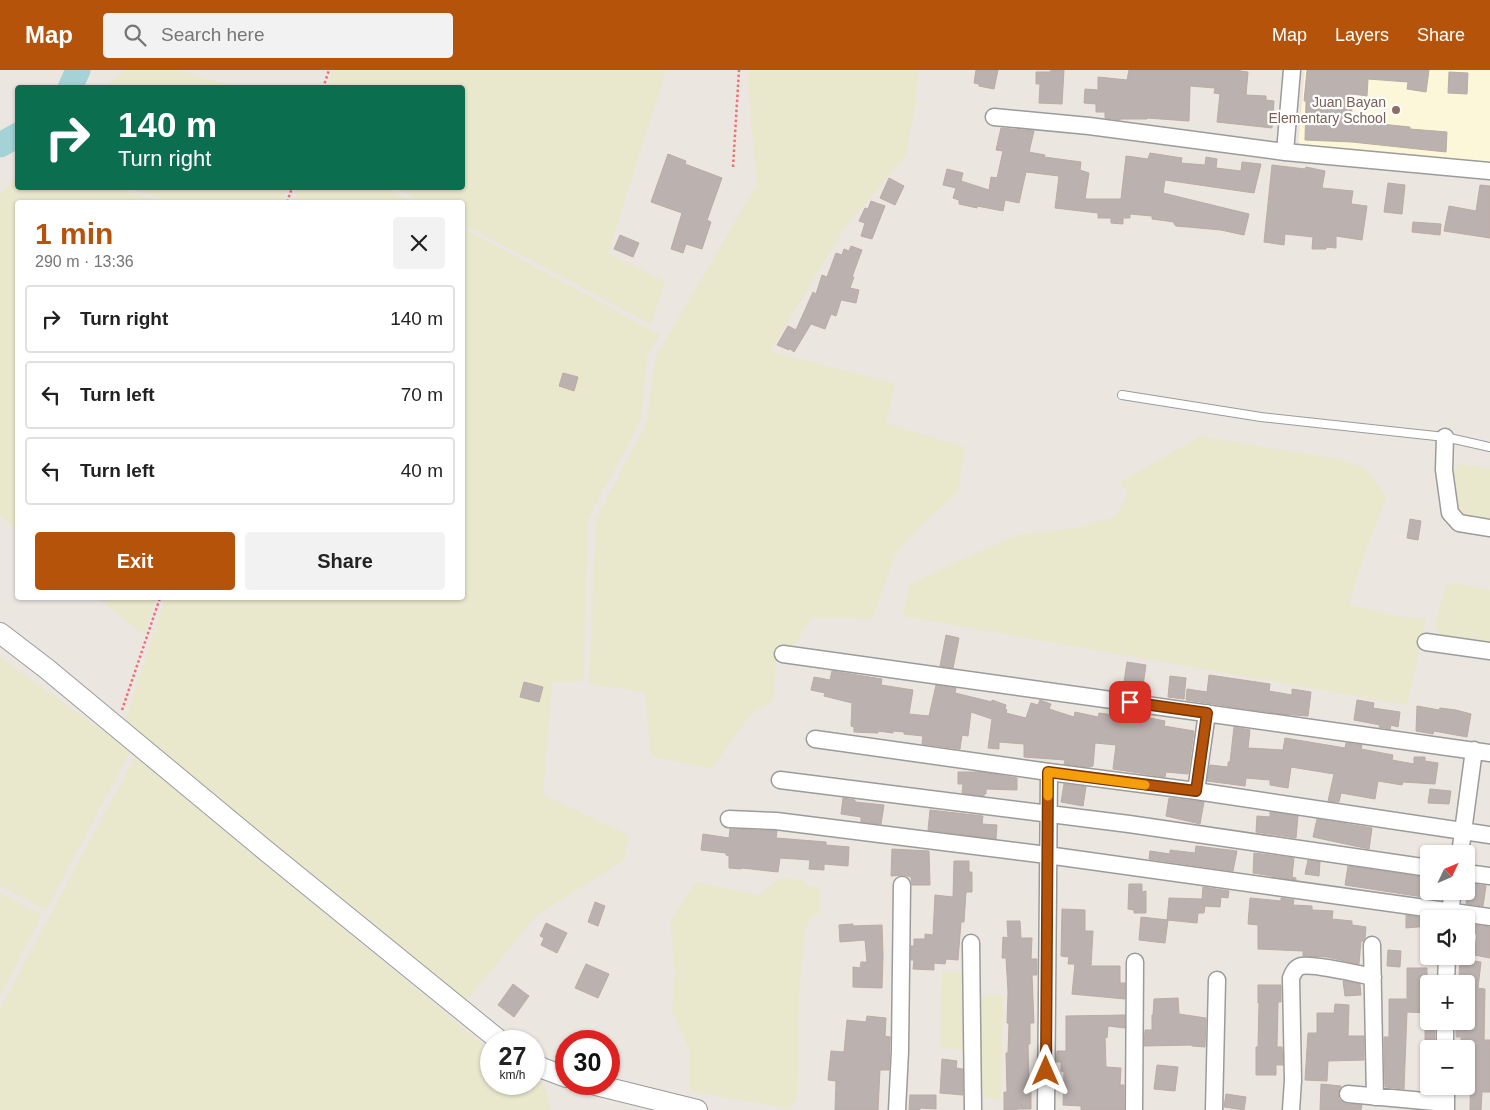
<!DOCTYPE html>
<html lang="en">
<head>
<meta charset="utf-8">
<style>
	:root { --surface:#fff; --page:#f2f2f2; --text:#222; --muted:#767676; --line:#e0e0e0; --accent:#b45309 }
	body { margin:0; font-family:Arial,sans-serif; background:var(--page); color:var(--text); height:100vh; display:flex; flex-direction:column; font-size:19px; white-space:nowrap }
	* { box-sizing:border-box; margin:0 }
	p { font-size:16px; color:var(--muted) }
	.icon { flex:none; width:28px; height:28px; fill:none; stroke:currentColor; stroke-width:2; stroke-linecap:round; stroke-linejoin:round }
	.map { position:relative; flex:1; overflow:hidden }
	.sheet { position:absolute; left:15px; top:130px; width:450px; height:400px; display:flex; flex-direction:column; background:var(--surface); border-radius:5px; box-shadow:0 1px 4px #0004 }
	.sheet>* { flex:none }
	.hud { position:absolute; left:15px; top:15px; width:450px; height:105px; border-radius:5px; box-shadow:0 1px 4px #0004; background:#0b6e4f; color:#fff; overflow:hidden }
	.needle { width:32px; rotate:46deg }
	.controls { position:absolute; left:1420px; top:775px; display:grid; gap:10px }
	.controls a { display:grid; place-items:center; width:55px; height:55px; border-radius:5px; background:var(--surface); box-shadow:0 1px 4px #0004; font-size:25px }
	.speed { position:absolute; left:480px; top:960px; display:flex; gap:10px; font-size:25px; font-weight:700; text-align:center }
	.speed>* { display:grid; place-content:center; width:65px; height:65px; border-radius:50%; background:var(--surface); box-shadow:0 1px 4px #0004; line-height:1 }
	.speed small { font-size:12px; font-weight:400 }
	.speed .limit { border:8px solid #d22; background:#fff; color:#111 }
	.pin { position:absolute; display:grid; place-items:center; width:42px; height:42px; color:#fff; margin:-21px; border-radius:10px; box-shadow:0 2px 8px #0006 }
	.me { position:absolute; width:55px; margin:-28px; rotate:0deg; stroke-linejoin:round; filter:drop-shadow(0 0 4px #0008) }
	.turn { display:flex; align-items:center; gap:18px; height:105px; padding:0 20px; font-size:22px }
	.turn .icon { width:65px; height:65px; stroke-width:2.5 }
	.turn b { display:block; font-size:35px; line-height:42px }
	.round { display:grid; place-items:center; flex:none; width:52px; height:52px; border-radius:5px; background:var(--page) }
	.head { display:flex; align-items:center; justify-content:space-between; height:85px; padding:0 20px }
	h1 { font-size:30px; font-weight:800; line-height:38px; color:var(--accent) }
	.button { display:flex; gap:10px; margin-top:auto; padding:10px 20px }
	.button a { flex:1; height:58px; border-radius:5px; background:var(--accent); color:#fff; font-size:20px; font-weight:800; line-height:58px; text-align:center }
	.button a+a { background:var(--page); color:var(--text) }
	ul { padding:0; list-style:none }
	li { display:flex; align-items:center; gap:15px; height:68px; margin:0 10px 8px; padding:0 10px; border:2px solid var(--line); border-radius:5px }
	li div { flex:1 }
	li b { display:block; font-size:19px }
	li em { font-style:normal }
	header { display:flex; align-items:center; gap:30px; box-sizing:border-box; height:70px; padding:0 25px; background:var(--accent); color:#fff }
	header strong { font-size:24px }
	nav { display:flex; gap:28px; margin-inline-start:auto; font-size:18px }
	.search { width:350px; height:45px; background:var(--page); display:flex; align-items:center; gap:12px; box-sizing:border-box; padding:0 18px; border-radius:5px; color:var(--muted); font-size:19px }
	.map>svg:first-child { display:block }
	.education { fill:#fcf7d9 }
	.farmland { fill:#e9e7cc }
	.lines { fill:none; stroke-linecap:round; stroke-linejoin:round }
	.river { stroke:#a4d2d6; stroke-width:25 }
	.building { fill:#bbb1ae; stroke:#bcaba4 }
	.service-casing { stroke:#9b9b9b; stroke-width:10 }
	.minor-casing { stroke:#9b9b9b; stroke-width:19 }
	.tertiary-casing { stroke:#9b9b9b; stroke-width:22 }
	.path { stroke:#ee6f74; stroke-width:2.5; stroke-dasharray:2.5 2.5; stroke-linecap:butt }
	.service { stroke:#fff; stroke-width:8 }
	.minor { stroke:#fff; stroke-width:16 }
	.tertiary { stroke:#fff; stroke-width:20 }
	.route-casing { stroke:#753606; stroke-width:12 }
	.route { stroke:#b45309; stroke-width:9 }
	.slow { stroke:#f59e0b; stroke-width:9 }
	.education-dot { fill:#8d6e63; stroke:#fff; stroke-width:2 }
	.labels { text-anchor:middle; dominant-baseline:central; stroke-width:4.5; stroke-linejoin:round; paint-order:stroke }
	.education-label { font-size:14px; fill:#785e54; stroke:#fff; text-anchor:end }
</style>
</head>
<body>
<header>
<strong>Map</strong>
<div class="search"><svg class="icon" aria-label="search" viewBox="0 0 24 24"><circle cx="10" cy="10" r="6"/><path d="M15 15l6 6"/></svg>Search here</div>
<nav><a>Map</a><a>Layers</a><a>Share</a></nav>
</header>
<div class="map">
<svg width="1490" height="1040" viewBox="0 0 1490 1040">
	<rect width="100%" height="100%" fill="#ebe6e0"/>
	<path class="education" d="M1305 0H1490V97L1298 79Z"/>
	<path class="farmland" d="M124 0H178L236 17H106Z
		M333 0H666L608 183 665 211 651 254 463 154 462 132H422L395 118H462V18L328 17Z
		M749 0H918L916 29 906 85 843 160 770 281 895 314 886 353 965 377 958 422 919 457 896 483 872 549 811 547 792 580 776 586 773 631 751 644 711 699 651 686 645 622 589 614 596 449 647 352 655 288 757 114 747 6Z
		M17 107 18 118H116L160 132H18L17 461 0 446V124Z
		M127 118H287L282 132H170Z
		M298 118H386L414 132H293Z
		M463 158 660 265 647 285 641 349 588 449 583 611 552 612 543 725 629 765 625 789 536 846 466 931 125 651 165 528H462Z
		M1201 366 1257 376 1344 390 1366 399 1387 427 1365 482 1349 534 1401 547 1426 549 1407 635 903 546 909 515 969 486 1015 466 1075 458 1115 447 1128 424 1120 412Z
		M1459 394 1490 398V451L1460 446 1454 442 1451 405Z
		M1447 513 1490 520V575L1443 567 1436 557 1437 546Z
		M98 528H156L144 565Z
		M0 587 130 681 46 840 0 815Z
		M135 687 491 981V1014H534V1009L545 1015 550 1040H0V939Z
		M780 808 804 810 805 815 820 817V842L811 847 805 859 799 924 797 1029 792 1035 785 1038 690 1021V981L672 941 675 904 670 852 696 812 758 825Z
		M0 823 42 845 0 925Z
		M942 901 969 903V926L1003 925 1001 1029 975 1027 977 982 940 978Z"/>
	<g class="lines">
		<path class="river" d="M70 18 78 0
			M0 75 18 65"/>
	</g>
	<path class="building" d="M976 0H998L994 19 979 16V14L974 13Z
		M1051 0H1064L1062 34 1039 33 1040 14H1036V2H1050Z
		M1129 0H1240V1L1248 2 1246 25 1266 26V30L1274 31 1272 58 1217 52 1220 24 1214 23 1215 18 1190 16 1189 51 1147 48V49H1120V50L1105 48V42H1096V34L1084 33 1085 19 1098 20V7L1127 10Z
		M1307 0H1429L1426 22 1407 19 1408 12 1368 9 1367 26 1353 24 1351 51 1410 57V59L1447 62 1446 82 1352 72 1305 70 1306 31H1304Z
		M1449 2 1468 3 1467 24 1448 23Z
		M1001 58 1034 61 1029 82 1045 85 1044 87 1081 92 1080 100 1089 103 1085 129H1121L1126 86 1148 89 1150 83 1182 88 1181 93 1205 95 1206 87 1217 89 1216 98 1241 101 1242 92 1261 94 1254 123 1165 110 1163 123 1249 144 1244 165 1221 160 1176 156 1174 154V152L1152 149V146L1130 144V148H1123V154L1111 153V148H1098V143L1055 138 1059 106 1026 102 1019 133 1005 130 1003 141 977 136V138L959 134V130L953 128 956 118 943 115 947 99 963 103 961 111 989 120 991 107 997 108 1003 81 996 80Z
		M668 84 686 91 685 94 722 108 707 150 711 152 702 179 686 174 683 183 671 179 682 143 651 132Z
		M1272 95 1305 99 1306 97 1325 101 1322 118 1353 121 1351 134 1367 136 1362 170 1336 166V178L1326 177V179H1312L1313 167 1285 164 1284 175 1264 172Z
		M889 108 904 116 895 135 880 128Z
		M1388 113 1405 115 1402 144 1384 142Z
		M1480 115 1490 116V168L1444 161 1449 136 1476 141Z
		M871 131 885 136 872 169 861 166 865 153 859 151 865 138 868 139Z
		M1413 152 1441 154 1440 165 1412 162Z
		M620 165 639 173 633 187 614 179Z
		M851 176 862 180 852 207H854L850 218 859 220 856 233 841 230 836 246 831 244 825 259 811 254 794 282 789 278V280L777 275 788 256 796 260 813 222 816 224 822 205 827 207 836 183 842 185 844 179 849 181Z
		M563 303 578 307 574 321 559 316Z
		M1410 449 1421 451 1418 470 1407 468Z
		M946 565 959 568 953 598 940 596Z
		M1127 592 1146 595 1143 615 1124 612Z
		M832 601 882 609 881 615 913 620 909 644 929 646 936 615 956 618 955 623 992 632V630L1006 635 1005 639 1007 640 1006 643 1026 648 1031 633 1038 635 1040 630 1051 634 1049 639 1074 647 1075 642 1098 647 1099 643 1144 649 1145 647 1165 651 1164 656 1194 661 1188 704 1166 702 1165 707 1113 699 1116 675 1095 673 1093 696 1089 697 1064 694 1065 690 1024 687V674L999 672V679L988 678 992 649 971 642 968 666 962 665 960 679 922 674 923 666 904 664V662L893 661V663L878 661V663L854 662V657L851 656 852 633 824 626 825 623 811 620 814 607 830 610Z
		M1209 605 1270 614 1269 621 1292 625V619L1311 622 1308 646 1281 644 1186 630 1187 619 1207 622Z
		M1170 606 1186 608 1184 629 1168 627Z
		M524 612 543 617 539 632 520 627Z
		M1357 630 1374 633 1373 638 1400 642 1398 657 1391 655 1390 659 1379 657 1380 655 1354 650Z
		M1417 636 1439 640 1440 638 1456 640 1471 644 1467 667 1434 661 1433 664 1416 661Z
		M1234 657 1250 660 1248 678 1283 680 1285 668 1345 678 1346 673 1362 675 1361 679 1393 685 1392 690 1414 694V687H1425V691L1438 693 1435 714 1403 712 1402 715 1378 711 1375 729 1341 723 1339 732 1328 731 1334 704 1291 697 1288 718 1270 715V710L1246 708 1245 716 1207 711 1210 695 1228 697V692H1230Z
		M958 702H981L1017 708V720L986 719V724H984V726L962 723 963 714H958Z
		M1064 714 1086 717 1083 736 1061 732Z
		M1430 719 1451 721 1449 734 1428 733Z
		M843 728 855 730V732L884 735 881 754 861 752V747L841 744Z
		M1169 728 1204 732 1200 754 1166 746Z
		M930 740 983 746 982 754 997 755 996 769 928 760Z
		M1270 742 1298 746 1296 768 1256 762 1257 746 1270 747Z
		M1317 749 1372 758 1369 779 1313 767Z
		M730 759 777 761 776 768 826 772V775L849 777 848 796 824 794V800L809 799 810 790 780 788 778 802 742 798 741 799 729 798V786L726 785V783L701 780 703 764 729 768Z
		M1196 776 1237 781 1233 801 1149 789 1150 781 1170 784V780L1195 783Z
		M892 779 929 781 930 815H912L911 807 903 805 891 806Z
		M1254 783 1294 788 1292 807 1296 808V810L1253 803Z
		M1308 790 1320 792 1319 806 1305 804Z
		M954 791H969V802H972V822H966L964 852H961L958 890 946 889 945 894 934 893V900L913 899 914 890H911V876H914V869H925V864L933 865 935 825 953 827Z
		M1348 796 1429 808V821H1443L1442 830 1345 815Z
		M1468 813 1486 816 1483 836 1466 834Z
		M1129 814H1142V822L1146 821V843H1134V840L1128 839Z
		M1203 817 1229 821 1228 828 1221 827 1220 837 1205 836 1204 843H1198L1197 853 1167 850 1169 828 1202 829Z
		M1250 828 1281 831V828L1294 830 1293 835 1312 836V840L1333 841 1332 849 1352 851V855L1366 857 1365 868 1363 871H1361L1359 894 1327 887 1303 886V881L1258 879V855L1248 854Z
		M595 832 605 836 598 856 588 852Z
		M1062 839 1085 840V861H1093L1091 896H1120V913H1125V929L1072 924 1075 894H1068L1069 887 1061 886Z
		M1406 845 1430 849H1429V856L1406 858Z
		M1141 847 1168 850 1165 873 1139 870Z
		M1007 851H1020L1021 868H1032L1031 889H1037V905H1032L1034 953H1030V974H1028L1029 1014H1031V1039H1017V1040H1004V1022H1007L1006 983H1008L1009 953H1007L1008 922 1006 888H1002L1003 867 1008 868Z
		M546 853 567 863 557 883 541 875 544 868 540 866Z
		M853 854V856L882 855 883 885 882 918 853 917V897L860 898 861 892H867L865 870 840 872 839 855Z
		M1466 854 1490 857V888L1474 885 1477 864 1466 863Z
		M1388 880 1401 881 1400 897 1387 896Z
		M1460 889 1481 892 1478 918 1485 919 1484 970H1490V1022H1482L1481 1040H1470L1471 988 1466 989V979H1462L1461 967H1456V955H1466V913L1462 912 1463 906H1459Z
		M586 894 609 904 598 928 575 918Z
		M1407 898H1427V921H1429V943L1407 942 1404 1019 1385 1017 1384 967H1389V929H1407Z
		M1343 911 1360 914 1361 925 1345 926Z
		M513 914 529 926 514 947 498 935Z
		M1258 915H1281V932H1278L1277 977H1282L1283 995H1276V1005H1256V977H1258L1259 932 1258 933Z
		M1178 928 1179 944 1206 948 1205 977 1192 976V975L1144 976 1145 960H1152V945H1153L1154 929Z
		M1335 934 1349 935 1348 966H1364V990L1328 991 1327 1011 1305 1010 1308 963H1317V943H1334Z
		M1125 945V958L1108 956 1107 968 1105 967 1106 997 1121 998 1120 1015H1124V1040H1081V1036L1063 1035 1064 1002 1061 1001V992H1056L1057 981H1066V946Z
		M867 946 886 948 885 966 890 967 889 1000H880L878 1040H835L836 1011 828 1010 831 981 844 982 847 950 866 952Z
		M1425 951H1435L1434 979H1429V984H1425Z
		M942 989 957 991 956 998 963 999V1025L940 1023Z
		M1157 995 1178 997 1175 1021 1154 1019Z
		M1321 1014 1341 1016 1338 1024 1339 1029 1342 1032 1347 1034 1362 1035 1361 1040H1320Z
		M1226 1024 1246 1027 1244 1040 1224 1037Z
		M910 1025H936V1039L920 1038V1040H909Z"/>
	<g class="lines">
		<defs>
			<path id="service" d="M1122 325 1261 347 1445 367 1490 377"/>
			<path id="minor" d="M994 47 1089 56 1285 82 1490 101
				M1285 82 1292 0
				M1445 367 1444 400 1450 443 1459 453 1490 458
				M1426 572 1490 581
				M783 584 1490 683
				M815 669 1049 702 1196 721 1490 765
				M780 710 1129 754 1429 798
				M1196 721 1207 643
				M729 749 776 751 1047 785 1490 847
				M1460 784 1474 680
				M1466 803 1490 806
				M1449 849 1453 821
				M971 873 973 1040
				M1372 875 1375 1027
				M1446 914 1447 886
				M1445 951V979
				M1348 1024 1446 1033
				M897 1040 900 981 902 815
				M1046 1040 1049 702
				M1134 1040 1135 892
				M1214 1040 1217 910
				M1291 1040 1293 1010 1291 908C1293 903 1295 898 1301 896 1313 893 1359 904 1373 907
				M1446 1040V1016"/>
			<path id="tertiary" d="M0 563 47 599 265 780 500 971
				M534 993 542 998 566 1007
				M592 1014 697 1040"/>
		</defs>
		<use href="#service" class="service-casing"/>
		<use href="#minor" class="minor-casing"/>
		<use href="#tertiary" class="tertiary-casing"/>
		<path class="path" d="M323 18 329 0
			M733 97 739 0
			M287 132 292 118
			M122 640 160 528"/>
		<use href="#service" class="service"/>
		<use href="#minor" class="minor"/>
		<use href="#tertiary" class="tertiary"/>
	</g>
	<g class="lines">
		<defs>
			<path id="route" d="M1046 1001 1048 702 1196 721 1207 643 1130 632"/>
		</defs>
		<use href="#route" class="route-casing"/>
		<use href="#route" class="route"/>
		<path class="slow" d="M1048 726V702L1145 715"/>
	</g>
	<circle class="education-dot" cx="1396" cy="40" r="5"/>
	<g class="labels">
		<g class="education-label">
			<text x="1386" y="32">Juan Bayan<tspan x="1386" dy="16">Elementary School</tspan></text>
		</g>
	</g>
</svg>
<div class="controls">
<a><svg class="needle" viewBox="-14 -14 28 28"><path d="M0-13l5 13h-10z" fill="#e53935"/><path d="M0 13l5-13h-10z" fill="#767676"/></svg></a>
<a><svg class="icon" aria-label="sound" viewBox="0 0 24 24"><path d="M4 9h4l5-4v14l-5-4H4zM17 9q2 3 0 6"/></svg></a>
<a>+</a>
<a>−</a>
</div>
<div class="speed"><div>27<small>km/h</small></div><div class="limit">30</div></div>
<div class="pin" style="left:1130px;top:632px;background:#d93025"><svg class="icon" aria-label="arrive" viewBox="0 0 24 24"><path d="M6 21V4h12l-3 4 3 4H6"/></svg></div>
<svg class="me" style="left:1046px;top:1001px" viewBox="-20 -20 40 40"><path d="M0-17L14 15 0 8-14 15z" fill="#b45309" stroke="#fff" stroke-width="4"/></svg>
<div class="hud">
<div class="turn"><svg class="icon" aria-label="right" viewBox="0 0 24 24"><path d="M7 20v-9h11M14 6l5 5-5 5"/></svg><div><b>140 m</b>Turn right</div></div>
</div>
<section class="sheet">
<div class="head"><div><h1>1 min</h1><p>290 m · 13:36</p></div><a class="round"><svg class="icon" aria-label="close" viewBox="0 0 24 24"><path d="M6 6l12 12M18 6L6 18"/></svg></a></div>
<ul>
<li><svg class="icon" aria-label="right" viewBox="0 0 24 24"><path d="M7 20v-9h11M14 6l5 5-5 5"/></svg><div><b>Turn right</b></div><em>140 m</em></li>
<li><svg class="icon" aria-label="left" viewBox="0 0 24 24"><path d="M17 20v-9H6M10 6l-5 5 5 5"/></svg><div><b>Turn left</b></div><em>70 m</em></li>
<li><svg class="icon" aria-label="left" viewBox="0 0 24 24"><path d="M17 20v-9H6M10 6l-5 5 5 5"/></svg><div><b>Turn left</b></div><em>40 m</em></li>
</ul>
<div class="button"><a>Exit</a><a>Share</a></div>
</section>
</div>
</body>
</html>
